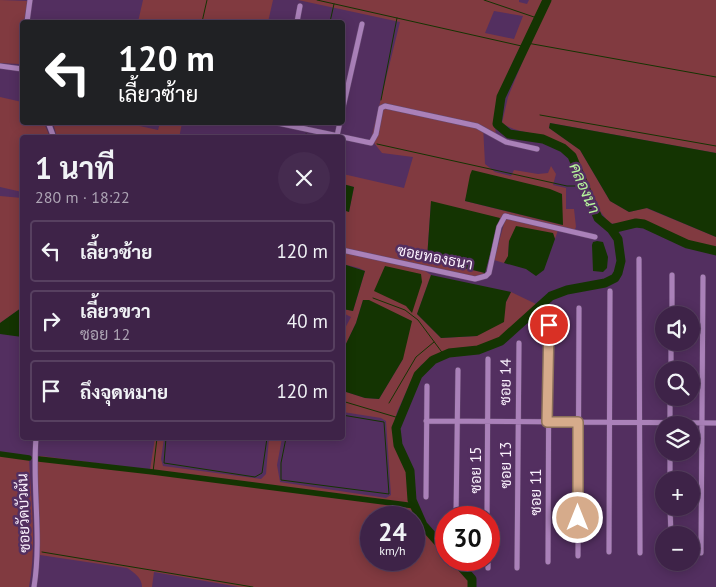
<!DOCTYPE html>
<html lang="th">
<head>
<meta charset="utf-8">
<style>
	:root { --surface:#3e2348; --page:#452b4f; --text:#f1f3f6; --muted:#ada4b4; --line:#574060 }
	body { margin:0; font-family:"PT Sans",Sarabun,sans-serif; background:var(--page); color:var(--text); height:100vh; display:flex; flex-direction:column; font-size:19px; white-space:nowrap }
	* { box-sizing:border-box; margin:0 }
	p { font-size:16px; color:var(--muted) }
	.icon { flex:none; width:28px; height:28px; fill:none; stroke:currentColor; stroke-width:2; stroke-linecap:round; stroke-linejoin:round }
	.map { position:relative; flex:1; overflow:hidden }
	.side { position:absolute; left:20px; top:135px; width:325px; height:305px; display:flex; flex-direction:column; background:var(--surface); border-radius:5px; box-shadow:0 2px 12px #0003,0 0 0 1px var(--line) }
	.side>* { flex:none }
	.hud { position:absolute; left:20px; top:20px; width:325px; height:105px; border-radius:5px; box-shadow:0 2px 12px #0003,0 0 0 1px var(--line); background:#202124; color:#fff; overflow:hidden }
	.fabs { position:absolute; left:655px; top:306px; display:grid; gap:10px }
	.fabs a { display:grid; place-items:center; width:45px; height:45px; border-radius:50%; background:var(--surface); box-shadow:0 2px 12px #0003,0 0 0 1px var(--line); font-size:25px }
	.speed { position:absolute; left:360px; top:506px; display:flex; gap:10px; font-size:25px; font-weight:700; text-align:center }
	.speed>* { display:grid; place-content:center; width:65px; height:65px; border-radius:50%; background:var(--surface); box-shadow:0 2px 12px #0003,0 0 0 1px var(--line); line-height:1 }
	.speed small { font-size:12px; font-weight:400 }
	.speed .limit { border:8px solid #d22; background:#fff; color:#111 }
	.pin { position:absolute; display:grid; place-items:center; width:42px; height:42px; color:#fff; margin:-21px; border:2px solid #fff; border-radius:50%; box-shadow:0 1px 5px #0007 }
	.me { position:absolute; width:55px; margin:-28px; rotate:0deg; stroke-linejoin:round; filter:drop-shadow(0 0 4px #0008) }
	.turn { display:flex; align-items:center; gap:18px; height:105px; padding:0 15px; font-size:22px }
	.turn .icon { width:65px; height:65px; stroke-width:2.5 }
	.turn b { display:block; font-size:35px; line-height:42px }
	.round { display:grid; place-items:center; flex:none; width:52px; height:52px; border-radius:26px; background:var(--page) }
	.summary { display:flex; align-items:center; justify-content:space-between; height:85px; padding:0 15px }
	h1 { font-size:30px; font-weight:700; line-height:38px }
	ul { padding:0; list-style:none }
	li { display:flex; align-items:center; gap:15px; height:62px; margin:0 10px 8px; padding:0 5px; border:2px solid var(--line); border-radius:5px }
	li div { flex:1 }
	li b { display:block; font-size:19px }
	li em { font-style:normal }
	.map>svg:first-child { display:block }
	.green { fill:#813a40; fill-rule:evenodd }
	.water { fill:#143402 }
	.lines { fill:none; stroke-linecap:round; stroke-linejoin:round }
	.stream { stroke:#143402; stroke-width:1 }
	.canal { stroke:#143402; stroke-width:5.5 }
	.river { stroke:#143402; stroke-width:9 }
	.street-casing { stroke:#664970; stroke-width:6 }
	.street { stroke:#aa81b9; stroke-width:5 }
	.route-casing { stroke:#8b6f5a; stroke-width:12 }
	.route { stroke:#d6ab8b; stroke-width:9 }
	.labels { text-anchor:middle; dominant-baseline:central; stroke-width:5; stroke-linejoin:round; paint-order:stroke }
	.street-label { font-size:15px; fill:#f9f0fc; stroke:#532f60 }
	.water-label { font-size:16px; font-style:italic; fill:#b6f69c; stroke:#532f60 }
</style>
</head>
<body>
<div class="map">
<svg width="716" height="587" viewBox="0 0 716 587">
	<rect width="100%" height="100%" fill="#532f60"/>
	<path class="green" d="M0 0 28 1 24 22H22L19 64 0 63Z
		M143 0H273L268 22H138Z
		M298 0H519V2L527 4 529 0H545C528 33 488 98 496 134L483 126 485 164 495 172 511 176 514 170 538 174 548 173 551 166 556 174 553 185 566 188V209H574L576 227 573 233 558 230 555 239 553 233 509 241 508 257 504 263 494 260 505 220 431 202 427 259 485 273 484 275 477 277 343 248 346 217 343 216V210L349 212 354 187 343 184V174L404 188 413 157 382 153 371 139 400 22ZM494 11 523 16 514 39 485 33ZM473 171 562 194V225L465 201Z
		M550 0H716V153L550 123 549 128 580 150 610 201 629 212 646 208 716 237V248L701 246 642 220 617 224 609 223C603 215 596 206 591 197 582 178 577 153 556 142 538 131 519 135 502 123L508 97 545 7Z
		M0 97 22 102V122L44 123 50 137 22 138V192L0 187Z
		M53 123H135V125L158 130 160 123H182L179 138 57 137Z
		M0 196 22 198V301L21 308 0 323Z
		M343 252 425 271 431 275 417 314 441 338 477 336 506 302 511 292 536 304 498 340 477 346 448 349 421 365 413 377 397 412 393 429 397 449 409 477 410 500 420 525 446 554V560H451L469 579V587H239L154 572 152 587H142C142 578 134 572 127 568L40 555V528L36 465 37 457 41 456 150 470 155 438H164L161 459 163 466 261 479 266 474 269 438H282L277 465 280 482 386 498 391 495 386 421 381 418 343 412V391L365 398 379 399 403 359 363 300 356 323 343 350V332L351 317 343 313V309L353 311 365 271 359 268 343 264ZM371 518H414V560H371Z
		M0 456 29 459C31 502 37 544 29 587H0Z"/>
	<path class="water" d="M550 123 716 153V237L647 208 629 212 610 201 580 150 549 128Z
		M472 170 550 189 562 194 563 225 465 201 470 175Z
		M343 184 354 187 349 212 343 210Z
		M431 201 500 218 485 273 427 259Z
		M516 226 553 233 555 239 544 270 536 276 526 269 504 263 508 256 509 241Z
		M597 241 603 242 608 257 607 268 603 272 593 271 592 245 593 242Z
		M343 264 365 271 353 311 343 309Z
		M385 266 421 274 422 282 412 313 406 306 374 291Z
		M431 275 511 292 506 302 504 322 477 336 441 338 417 314Z
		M363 300H369L412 321 403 359 379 399 365 398 343 391V350L356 323Z
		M22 301V337L0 334V323L21 308Z"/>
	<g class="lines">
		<path class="stream" d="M317 0 526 47
			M484 0 537 18
			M202 22 207 0
			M330 22 334 4
			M527 43 716 77
			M381 100 397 18
			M540 115 716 146
			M308 126V122
			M305 138 306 134
			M377 144 567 186H583
			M373 298 405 310 418 320 444 355
			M342 401 399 418
			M389 403 416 357 434 342
			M166 438 164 463 255 477 262 473 267 438
			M286 438 281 463V480L389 494 384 422 342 415
			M153 472 157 438
			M42 552 253 587"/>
		<path class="canal" d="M0 454 29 458
			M39 459 153 472 415 506"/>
		<path class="river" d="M611 229 636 223 644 224 687 244 716 251
			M446 551 423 525 412 500 410 471 398 445 396 428 418 375 433 360 449 353 478 350 501 341 551 296 567 290 605 283 615 278 618 273 621 261 618 239 611 229 598 218 572 156 563 148 543 139 509 134 497 124 501 97 547 0
			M455 560 472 579V587"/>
		<defs>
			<path id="street" d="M27 22 30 0
				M297 22 300 6
				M22 53V60
				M0 66 22 69
				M342 112 362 24
				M48 122 54 138
				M273 122 371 143 376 134 381 108 385 106 477 126 506 142 537 149
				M337 136 340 122
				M342 250 475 279 486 276 489 273 499 227 505 216 595 237
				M639 259 640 553
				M672 315V275
				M671 370V342
				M426 421 716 423
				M670 425V398
				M670 452V480
				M426 497 427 386
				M670 508 671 535
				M456 518 458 370
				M487 518 488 359
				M609 552 610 291
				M701 553 703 277
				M578 556 579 308
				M488 560V568
				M548 562 549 325
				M517 568 519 343
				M34 587C42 537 32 487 36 438"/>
		</defs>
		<use href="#street" class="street-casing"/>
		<use href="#street" class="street"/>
	</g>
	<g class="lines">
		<defs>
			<path id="route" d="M549 325 547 422H578V518"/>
		</defs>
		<use href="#route" class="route-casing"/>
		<use href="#route" class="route"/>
	</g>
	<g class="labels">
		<g class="street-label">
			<text transform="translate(435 257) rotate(11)">ซอยทองธนา</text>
			<text transform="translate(505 382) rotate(-89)">ซอย 14</text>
			<text transform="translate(505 465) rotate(-90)">ซอย 13</text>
			<text transform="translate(475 470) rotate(-90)">ซอย 15</text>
			<text transform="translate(535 492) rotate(-90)">ซอย 11</text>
			<text transform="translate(23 513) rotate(-92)">ซอยวัดบัวผัน</text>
		</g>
		<g class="water-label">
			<text transform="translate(585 188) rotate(67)">คลองนา</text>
		</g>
	</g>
</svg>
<div class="fabs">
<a><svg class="icon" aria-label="sound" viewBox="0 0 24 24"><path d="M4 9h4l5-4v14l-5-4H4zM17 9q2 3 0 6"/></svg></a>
<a><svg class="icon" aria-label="search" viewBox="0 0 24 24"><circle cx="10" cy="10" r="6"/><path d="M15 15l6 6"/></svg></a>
<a><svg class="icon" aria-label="layers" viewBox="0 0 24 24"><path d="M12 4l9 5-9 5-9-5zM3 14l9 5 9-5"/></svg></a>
<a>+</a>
<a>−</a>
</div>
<div class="speed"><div>24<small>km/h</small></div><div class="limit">30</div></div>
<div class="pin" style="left:549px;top:325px;background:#d93025"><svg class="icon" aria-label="arrive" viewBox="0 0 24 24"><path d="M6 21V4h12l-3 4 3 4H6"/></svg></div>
<svg class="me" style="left:578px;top:518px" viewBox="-20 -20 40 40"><circle r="17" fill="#d6ab8b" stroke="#fff" stroke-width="3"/><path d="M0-11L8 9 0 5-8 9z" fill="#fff"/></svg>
<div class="hud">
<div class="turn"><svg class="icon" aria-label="left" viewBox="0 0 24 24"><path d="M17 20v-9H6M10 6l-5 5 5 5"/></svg><div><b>120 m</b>เลี้ยวซ้าย</div></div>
</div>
<section class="side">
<div class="summary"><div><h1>1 นาที</h1><p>280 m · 18:22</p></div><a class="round"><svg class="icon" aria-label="close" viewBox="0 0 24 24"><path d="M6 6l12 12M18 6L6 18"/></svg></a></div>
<ul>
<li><svg class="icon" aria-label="left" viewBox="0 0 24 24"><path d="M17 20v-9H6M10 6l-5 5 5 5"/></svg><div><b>เลี้ยวซ้าย</b></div><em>120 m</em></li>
<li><svg class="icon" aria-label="right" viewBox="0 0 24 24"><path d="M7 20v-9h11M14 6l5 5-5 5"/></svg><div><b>เลี้ยวขวา</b><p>ซอย 12</p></div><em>40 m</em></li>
<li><svg class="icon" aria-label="arrive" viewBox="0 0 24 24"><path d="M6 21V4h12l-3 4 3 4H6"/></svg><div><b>ถึงจุดหมาย</b></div><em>120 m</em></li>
</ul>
</section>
</div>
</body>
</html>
